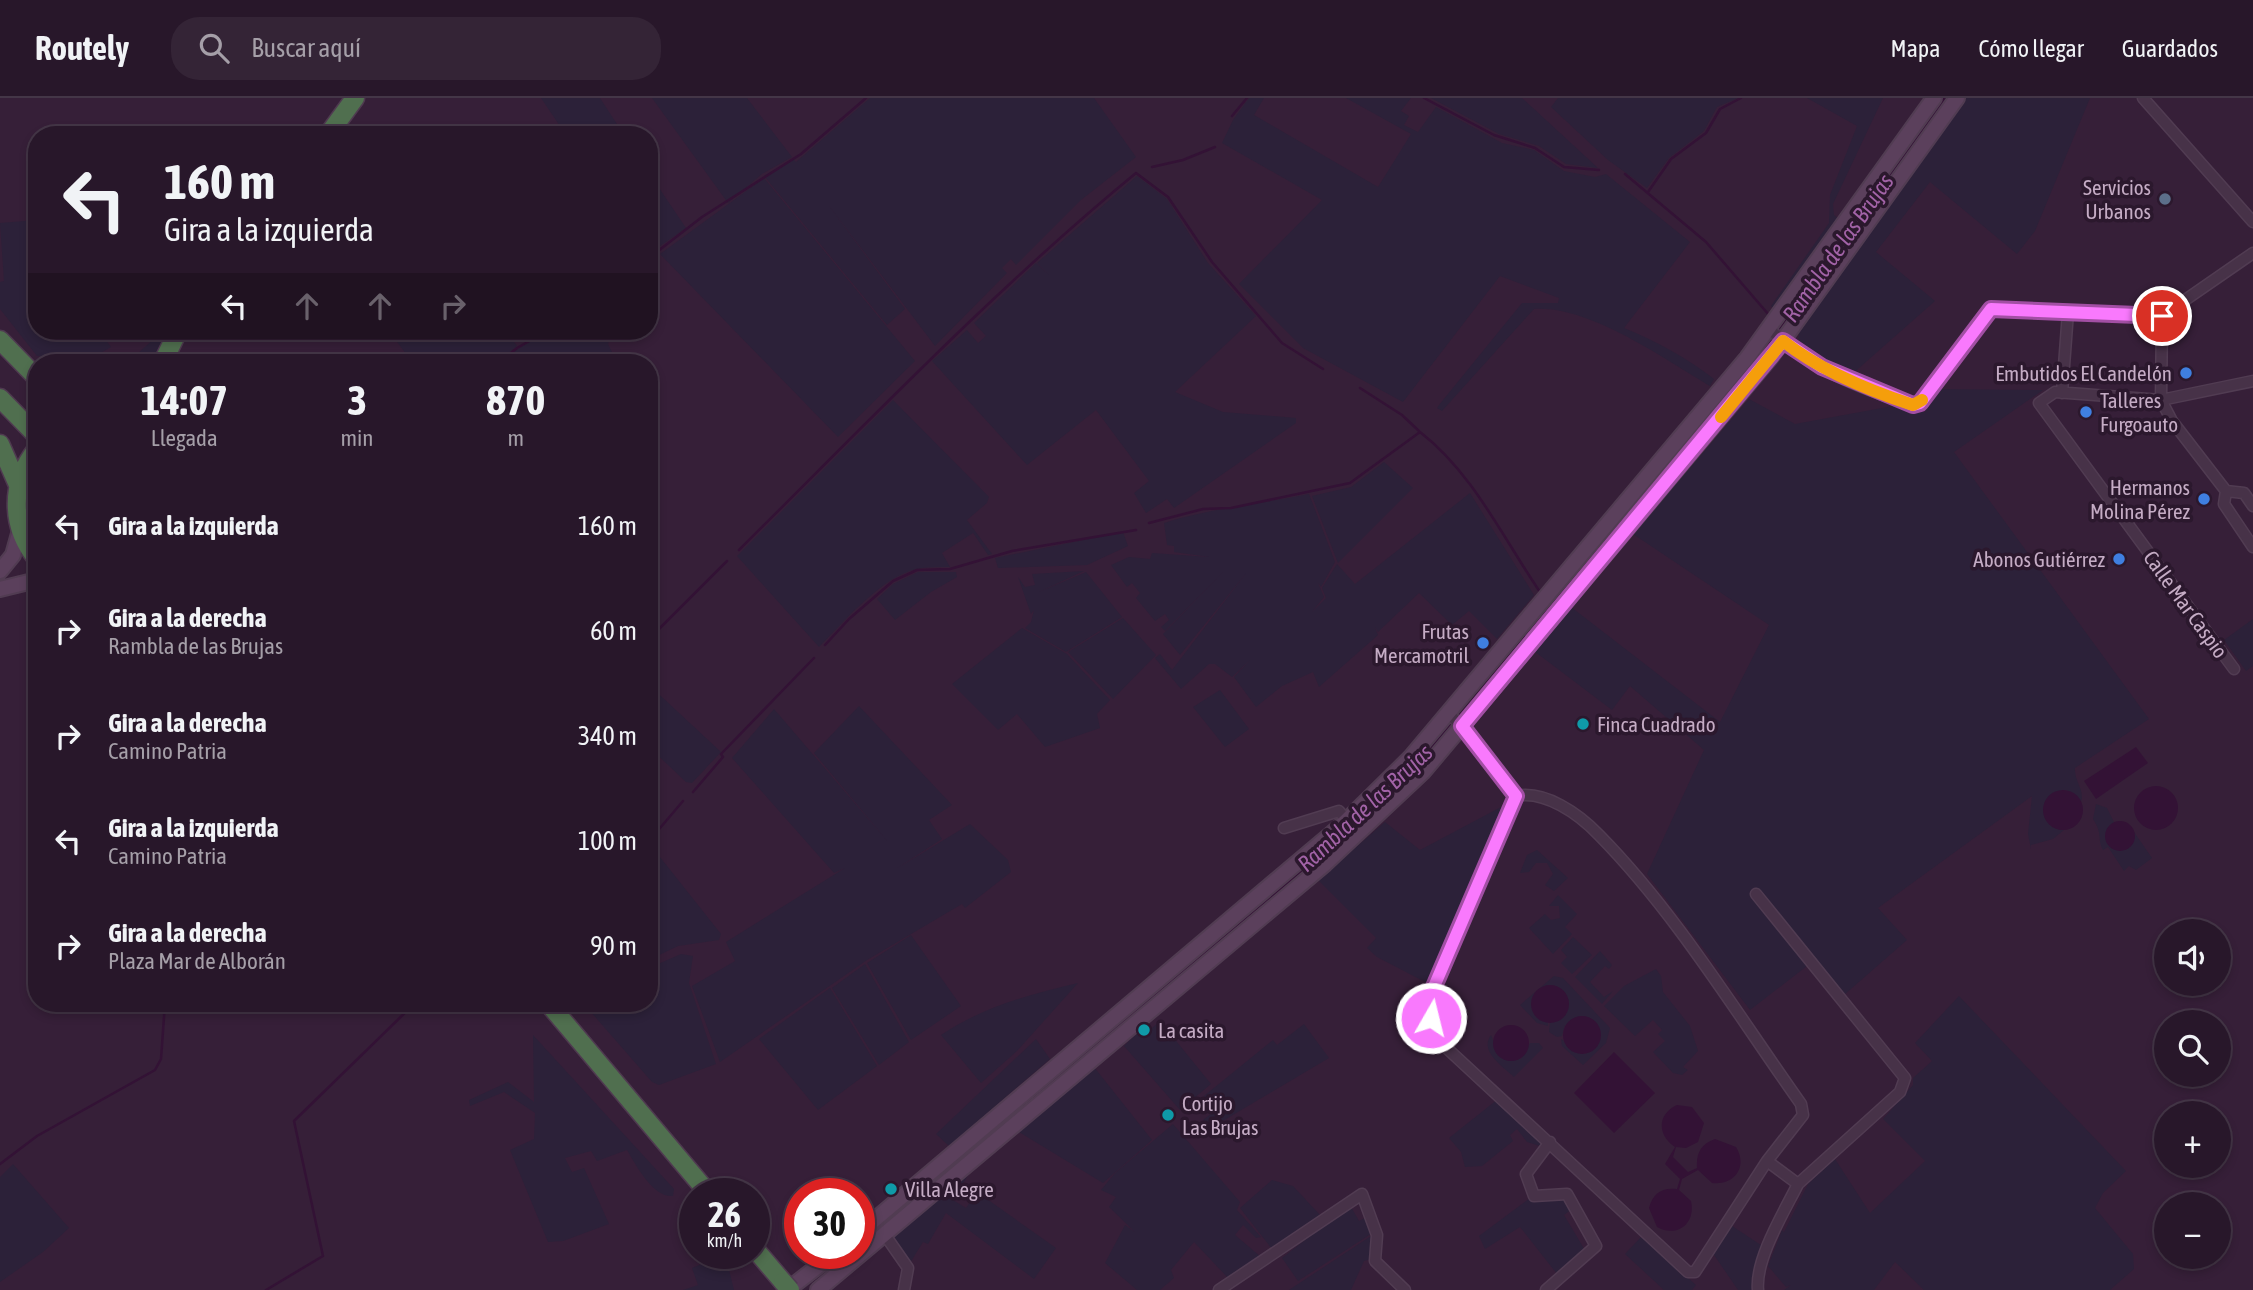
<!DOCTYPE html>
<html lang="es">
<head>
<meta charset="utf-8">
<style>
	:root { --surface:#28172a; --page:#342436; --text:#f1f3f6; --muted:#a59fa8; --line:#443647 }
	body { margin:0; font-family:"Asap Condensed",sans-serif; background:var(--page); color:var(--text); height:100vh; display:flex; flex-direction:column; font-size:26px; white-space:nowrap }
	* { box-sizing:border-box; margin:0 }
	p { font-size:23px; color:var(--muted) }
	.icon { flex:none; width:38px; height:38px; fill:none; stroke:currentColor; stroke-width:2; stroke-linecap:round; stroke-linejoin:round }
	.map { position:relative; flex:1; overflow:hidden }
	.sheet { position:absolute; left:28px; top:256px; width:630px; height:658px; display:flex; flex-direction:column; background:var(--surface); border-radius:28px; box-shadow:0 4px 10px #0003,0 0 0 2px var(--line) }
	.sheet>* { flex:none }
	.guide { position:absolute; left:28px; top:28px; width:630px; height:214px; border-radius:28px; box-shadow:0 4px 10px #0003,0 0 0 2px var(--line); background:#28172a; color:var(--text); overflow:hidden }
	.fabs { position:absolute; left:2154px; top:821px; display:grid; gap:14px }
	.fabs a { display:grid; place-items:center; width:77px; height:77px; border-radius:50%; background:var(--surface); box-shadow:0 4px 10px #0003,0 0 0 2px var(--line); font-size:35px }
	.speed { position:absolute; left:679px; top:1080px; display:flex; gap:14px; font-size:35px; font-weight:700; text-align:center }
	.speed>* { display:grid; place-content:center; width:91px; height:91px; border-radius:50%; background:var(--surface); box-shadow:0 4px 10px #0003,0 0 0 2px var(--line); line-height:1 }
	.speed small { font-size:18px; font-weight:400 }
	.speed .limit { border:10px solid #d22; background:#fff; color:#111 }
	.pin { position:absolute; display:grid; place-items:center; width:60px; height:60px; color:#fff; margin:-30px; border:4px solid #fff; border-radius:50%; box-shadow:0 2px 7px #0007 }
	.me { position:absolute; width:77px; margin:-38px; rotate:8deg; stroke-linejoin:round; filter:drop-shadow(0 0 5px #0008) }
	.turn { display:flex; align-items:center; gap:24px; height:147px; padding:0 21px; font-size:32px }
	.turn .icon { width:91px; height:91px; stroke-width:2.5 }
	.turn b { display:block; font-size:49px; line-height:60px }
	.lanes { display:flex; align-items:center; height:66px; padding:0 21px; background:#0003; justify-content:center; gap:35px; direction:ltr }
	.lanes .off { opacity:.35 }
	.eta { display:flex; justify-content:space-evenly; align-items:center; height:119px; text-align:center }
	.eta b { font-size:42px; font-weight:700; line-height:49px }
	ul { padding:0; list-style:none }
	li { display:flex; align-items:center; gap:21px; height:105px; padding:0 21px }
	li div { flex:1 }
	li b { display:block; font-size:26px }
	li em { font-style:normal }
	header { display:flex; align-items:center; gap:42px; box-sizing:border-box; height:98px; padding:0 35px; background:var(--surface); border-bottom:2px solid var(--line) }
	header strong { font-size:33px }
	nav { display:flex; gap:38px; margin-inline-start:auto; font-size:24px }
	.search { width:490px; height:63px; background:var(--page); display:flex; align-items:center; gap:18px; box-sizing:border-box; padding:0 24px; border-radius:28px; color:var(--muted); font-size:26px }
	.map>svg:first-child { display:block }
	.green { fill:#2c2139 }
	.water { fill:#331235 }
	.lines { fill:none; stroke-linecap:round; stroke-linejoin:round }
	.stream { stroke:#331235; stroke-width:2.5 }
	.street-casing { stroke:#513c52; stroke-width:13 }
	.secondary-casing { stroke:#513c52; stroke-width:18 }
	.highway-casing { stroke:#4f3a50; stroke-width:21 }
	.street { stroke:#473248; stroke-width:10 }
	.secondary { stroke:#5b405c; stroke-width:14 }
	.highway { stroke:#506f4f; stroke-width:18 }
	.highway-bridge-casing { stroke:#4f3a50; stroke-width:21; stroke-linecap:butt }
	.highway-bridge { stroke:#506f4f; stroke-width:18 }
	.route-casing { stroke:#a24fa4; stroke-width:18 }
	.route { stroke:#f979fd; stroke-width:12 }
	.slow { stroke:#f59e0b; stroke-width:12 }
	.service-dot { fill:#5c6f8a; stroke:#2b182d; stroke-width:2.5 }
	.shop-dot { fill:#3f7fe0; stroke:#2b182d; stroke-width:2.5 }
	.culture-dot { fill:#0f9aa8; stroke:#2b182d; stroke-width:2.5 }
	.labels { text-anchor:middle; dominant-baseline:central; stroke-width:7; stroke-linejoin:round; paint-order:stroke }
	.poi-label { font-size:21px; fill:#c5acc5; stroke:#2b182d; text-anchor:end }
	.street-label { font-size:21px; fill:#c5acc5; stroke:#2b182d }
	.water-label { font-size:23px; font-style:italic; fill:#a263a7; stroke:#2b182d }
</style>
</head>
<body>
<header>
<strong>Routely</strong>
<div class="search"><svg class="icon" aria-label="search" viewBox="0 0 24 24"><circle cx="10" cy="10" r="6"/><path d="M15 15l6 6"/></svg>Buscar aquí</div>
<nav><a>Mapa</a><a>Cómo llegar</a><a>Guardados</a></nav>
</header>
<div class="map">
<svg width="2253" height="1192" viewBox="0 0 2253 1192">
	<rect width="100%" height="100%" fill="#361f38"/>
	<path class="green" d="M541 0H600L624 37H566Z
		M652 0H747L792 59 762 76 728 105Z
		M870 0H1094L1136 59 1081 102 1016 167 1011 161 1002 170 1007 175 935 248 827 105 905 211 887 227 764 78 793 61 796 64Z
		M1249 0H1264L1254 17 1378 89 1411 36 1346 0H1411L1401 13 1409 18 1404 27 1418 34 1436 9 1502 45 1534 52 1564 73 1595 79 1606 76 1690 144 1624 230C1656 243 1687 260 1714 281L1710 288C1664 261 1589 207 1534 211L1442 313 1437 310 1439 307 1522 205H1558L1559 200 1500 178 1403 304 1303 250 1239 186 1322 102 1222 45 1233 22Z
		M1431 0H1522L1598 70 1566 66 1539 48 1499 36Z
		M1558 0H1738L1717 9 1704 33 1669 60 1647 90 1608 62 1551 9Z
		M1807 0H1883L1833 106 1834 117 1841 123 1776 212 1771 208 1829 125 1830 97 1857 28Z
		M1964 0H2090L2035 133 2017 156 1930 84 1876 154 1935 203 1850 278 1798 249 1799 235Z
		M649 75 686 130 650 155 649 154Z
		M1137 78 1167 101 1208 165 1256 218 1175 294 1223 314 1296 320V325L1174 410 1167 401 1146 415 1134 395 1149 383 1096 312 1027 367 932 263 967 232 978 245 986 238 974 225 1036 165 1049 177 1037 165Z
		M764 80 915 263 838 339 660 156Z
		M37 122V233H99L111 249C81 268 69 260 37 258L0 211V184L4 183 0 125Z
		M163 233H169L155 264H128Z
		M389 233H506L517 248 498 264H412Z
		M548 233H612L608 246 617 264H504L516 252Z
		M1936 291 2043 292 1954 354 2149 621 2075 670C2074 683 2085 692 2081 704L2066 692 2052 695 2058 731 2064 732 2053 741 2031 747V751L2028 736 2032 698 1878 810 1907 842 1844 897 1757 791 1750 795 1807 868 1750 912 1647 776 1704 652 1630 588 1612 612 1534 553 1571 509 1720 624 1769 527 1633 436 1749 301 1795 326 1893 308 1925 314Z
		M893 302 989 399 987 405 967 422 992 456 988 457 973 435 942 455 950 469C939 469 927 469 917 471 882 478 843 525 819 549L737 458Z
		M1384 364 1413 390 1338 465 1312 398 1351 389Z
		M37 365V447C23 418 24 395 37 365Z
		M1470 395 1534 497 1497 541 1469 513 1452 527 1419 495 1378 534 1375 529 1378 537 1319 589 1313 574 1282 588 1256 609 1234 579 1250 562 1232 579 1215 566H1209L1181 591 1155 560 1160 556 1172 572 1247 474 1180 557 1163 536 1227 470 1165 533 1161 529 1169 522 1165 516 1155 523 1136 500 1140 495 1132 485 1127 489 1111 467 1129 459 1150 461 1152 455 1209 459 1174 454V448L1167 447 1164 425C1211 410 1260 406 1309 396L1335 464 1321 489 1318 485 1324 499 1312 514 1326 500 1322 490 1337 466 1355 486Z
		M1123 434 1128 448 1087 467 998 470 995 460Z
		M1084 473 1039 494 1086 474 1122 519 1066 554 1025 530 1031 524 1034 512 1031 516 1018 479 1025 489 1035 487 1032 476Z
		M918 474H956L957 479 931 494 895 522 877 501 893 486Z
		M1123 520 1156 557 1113 601 1068 554Z
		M2253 521V568L2246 573 2224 542Z
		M1022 530 1067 556 1110 602 1097 616 1100 630 1045 649 1017 616 998 632 952 586Z
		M649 587 721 654 692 685 686 684 649 649Z
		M1220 592 1249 631 1225 649 1193 609Z
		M859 608 952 707 929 722 942 741 896 771 970 726 1008 762 1011 774 965 810 962 806 867 862 720 964 692 888 735 863 726 844 845 770 834 775 732 660 774 611 889 745 814 655Z
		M2096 706 2107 710 2114 724 2134 739V734L2152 760 2136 772 2129 768 2124 773 2108 749 2103 752C2097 740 2103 736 2093 721Z
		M1501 709H1505L1429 886 1377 859 1367 850 1376 840 1318 782 1385 724 1420 752Z
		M652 749 721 836 719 842 678 848 649 862V752Z
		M1537 752 1568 780 1554 793 1545 787 1553 776 1547 765H1536L1529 774 1520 775 1527 757Z
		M1558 797 1577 816 1565 829 1572 836 1553 856 1529 830 1545 816 1551 822 1560 820 1559 808H1549Z
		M911 837 961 908 911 942 867 865Z
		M1573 839 1592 857 1572 876 1561 865 1567 859 1561 852Z
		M1600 853 1612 867 1609 871 1605 868 1590 884 1604 899 1613 893 1602 906 1575 879Z
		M681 856 693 858 689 885 716 966 659 987 652 984 583 905H649V870Z
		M865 866 909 944 879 967 832 890Z
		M1656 871 1661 878 1663 894 1690 928 1698 953 1683 969 1688 972 1682 977 1673 975 1653 954 1665 943 1658 936 1662 932 1653 922 1635 938 1604 908 1624 888Z
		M1554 878 1563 880 1610 930 1606 945 1583 967 1562 948 1561 941 1585 956 1596 949 1565 927 1562 938 1557 939 1549 934 1550 924H1554L1569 905C1565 886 1546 881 1534 897L1533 914 1548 924V928L1537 925 1520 907Z
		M1078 885 1017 953 981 985 941 937C983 909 1030 896 1078 885Z
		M830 890 877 968 818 1012 759 941Z
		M1959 898 2126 1073 2103 1095 2095 1110 2133 1156 2134 1171 2110 1192H1924L1895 1164 1874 1192H1784L1791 1187 1786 1189 1768 1168 1782 1132 1784 1134 1808 1086 1835 1061 1870 1115 1925 1063 1883 1021 1913 987V980L1932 963 1915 945Z
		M1160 923 1211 986 1180 1012 1124 948 1138 934 1143 938Z
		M1304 926 1329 960 1211 1030 1203 1022 1216 1012 1204 998 1273 942 1277 947Z
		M533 937 674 1091 673 1098C653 1100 636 1067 627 1052L597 1063 591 1053 565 1060 572 1074 584 1070 609 1126 563 1143 548 1144 510 1052 534 1041 535 1015 504 994 470 1008 469 1002 508 984 534 1004Z
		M1491 937 1493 942 1521 961 1530 945H1539L1543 950 1514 979C1502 968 1479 953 1491 937Z
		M1036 941 1050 961 949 1048 936 1036Z
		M1094 969 1152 1042 1103 1085 1019 1034Z
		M1498 1001 1541 1043 1540 1048 1527 1044 1517 1031 1510 1037 1513 1043 1482 1068 1465 1069 1461 1054 1449 1040Z
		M1173 1026 1240 1104 1237 1112 1261 1139 1256 1140 1243 1127 1235 1137 1261 1159 1229 1181 1194 1144 1171 1172 1174 1180 1160 1192H1137L1105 1165 1125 1127 1135 1134 1109 1109 1116 1099 1101 1092 1115 1075Z
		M13 1066 69 1130 43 1154 0 1184V1079Z
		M970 1074 953 1102 966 1110 977 1094 1056 1150 1034 1181 946 1115 928 1146 923 1144 910 1165 893 1138Z
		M1272 1082 1293 1088 1320 1117 1272 1151 1240 1110Z
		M1530 1100 1534 1103 1565 1100 1572 1111 1564 1117 1586 1154 1557 1176 1520 1129 1485 1151 1479 1138Z
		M1350 1107 1359 1123 1367 1119 1374 1134 1298 1183 1282 1160Z
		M1732 1128 1764 1149 1754 1192H1738L1712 1154Z
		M1374 1136 1371 1161 1364 1163 1351 1192H1289Z
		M1641 1139 1696 1187 1692 1192H1664L1625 1156Z
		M722 1158 728 1168 734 1192H683L698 1187 692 1170Z"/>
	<path class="water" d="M1938 0H1953L1813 199 1516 559 1380 713 859 1155V1139L1351 724 1587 457Z
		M2136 649 2148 665 2096 701 2084 683Z
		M2134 710a22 22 0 1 1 44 0a22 22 0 1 1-44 0Z
		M2043 712a20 20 0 1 1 40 0a20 20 0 1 1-40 0Z
		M2105 738a15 15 0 1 1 30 0a15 15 0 1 1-30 0Z
		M1531 906a19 19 0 1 1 38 0a19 19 0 1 1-38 0Z
		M1563 937a19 19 0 1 1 38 0a19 19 0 1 1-38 0Z
		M1493 945a18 18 0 1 1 36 0a18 18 0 1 1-36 0Z
		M1614 954 1655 995 1614 1035 1574 995Z
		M1677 1007 1692 1009 1704 1025 1698 1044 1686 1050 1676 1049 1673 1059 1688 1074 1697 1070C1696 1055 1701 1046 1715 1041L1736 1049C1748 1068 1735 1088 1712 1085L1698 1072 1682 1081 1679 1092 1691 1103C1696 1126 1677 1140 1657 1129L1649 1110C1653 1095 1662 1089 1677 1091L1680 1081 1665 1066 1675 1049C1657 1037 1657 1016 1677 1007Z"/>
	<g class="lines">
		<path class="stream" d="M1424 0 1494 37 1535 50 1564 69 1599 72
			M1232 18 1247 0
			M1152 69 1183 62 1215 49
			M1625 76 1706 144 1769 217
			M1648 94 1671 61 1706 35 1720 11 1741 0
			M649 160 702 119 801 56 866 0
			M500 264 517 250 547 233
			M1360 290 1402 317 1419 333
			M1149 425 1203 411 1231 410 1350 385 1420 334C1473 375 1503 440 1540 494
			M739 452C868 324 996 190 1136 75L1168 99 1212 164 1282 245 1323 271
			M649 541 727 463
			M825 547 849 521 893 483 917 472 950 471 1012 453 1136 432
			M693 694 723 659 721 656 814 560
			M649 743 683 703
			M0 1066 37 1038 155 972 161 961 165 905
			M266 1192 323 1158 294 1023 415 905"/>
		<defs>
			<path id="street" d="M2143 0 2253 124
				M2162 218 2161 302 2172 323 2226 393 2224 406 2253 449
				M2162 218 2253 155
				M1770 231C1807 270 1862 291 1913 307L1920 305 1991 211 2162 218
				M2062 295 2068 214
				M2226 393 2244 395 2253 408
				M2234 571 2039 305 2055 294 2161 302 2253 283
				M1448 616 1463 628 1516 698 1430 898 1431 920 1439 943 1688 1174H1695L1767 1063 1803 1017 1801 1006C1737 916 1676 815 1599 737 1579 716 1545 692 1516 698
				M1284 730 1339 713 1347 723
				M1756 796 1905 980 1900 994 1798 1086
				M885 1137 908 1170 904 1192
				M1219 1192 1362 1096 1377 1137 1375 1163 1405 1192
				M1546 1192 1596 1148 1567 1096 1534 1098 1526 1076 1550 1044
				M1758 1192C1755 1161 1784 1114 1798 1086L1767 1063"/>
			<path id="secondary" d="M0 473 13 457 20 432
				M0 491 37 482
				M859 1135 1344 725 1410 660 1747 260 1934 0
				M795 1186 835 1155
				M818 1192 1325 766 1423 674 1771 259 1957 0"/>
			<path id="highway" d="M328 37 355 0
				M0 242 37 280
				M163 264 178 233
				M0 300 37 338
				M0 346 18 387
				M37 351C10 384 10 428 37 461
				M548 905 709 1096
				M754 1150 783 1184"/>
		</defs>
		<use href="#street" class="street-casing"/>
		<use href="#secondary" class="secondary-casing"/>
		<use href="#highway" class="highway-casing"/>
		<use href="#street" class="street"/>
		<use href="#secondary" class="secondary"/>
		<use href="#highway" class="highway"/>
		<defs>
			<path id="highway-bridge" d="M783 1184 790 1192"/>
		</defs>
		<use href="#highway-bridge" class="highway-bridge-casing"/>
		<use href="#highway-bridge" class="highway-bridge"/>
	</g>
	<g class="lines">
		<defs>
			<path id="route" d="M1431 920 1430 898 1516 698 1462 628 1783 243 1822 269 1913 307 1920 305 1991 211 2162 218"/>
		</defs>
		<use href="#route" class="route-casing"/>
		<use href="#route" class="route"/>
		<path class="slow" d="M1721 319 1783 243C1821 273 1867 292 1913 307L1922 302"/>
	</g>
	<circle class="service-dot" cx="2165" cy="101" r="7"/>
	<g class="shop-dot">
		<circle cx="2186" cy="275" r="7"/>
		<circle cx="2086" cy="314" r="7"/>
		<circle cx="2204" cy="401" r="7"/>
		<circle cx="2119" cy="461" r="7"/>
		<circle cx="1483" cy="545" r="7"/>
	</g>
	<g class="culture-dot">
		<circle cx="1583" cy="626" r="7"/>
		<circle cx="1144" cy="932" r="7"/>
		<circle cx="1168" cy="1017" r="7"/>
		<circle cx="891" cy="1091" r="7"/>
	</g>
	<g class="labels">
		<g class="poi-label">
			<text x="2151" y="89">Servicios<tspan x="2151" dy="24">Urbanos</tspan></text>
			<text x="2172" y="275">Embutidos El Candelón</text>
			<text x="2100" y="302" text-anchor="start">Talleres<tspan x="2100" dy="24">Furgoauto</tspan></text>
			<text x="2190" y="389">Hermanos<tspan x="2190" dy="24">Molina Pérez</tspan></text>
			<text x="2105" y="461">Abonos Gutiérrez</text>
			<text x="1469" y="533">Frutas<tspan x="1469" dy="24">Mercamotril</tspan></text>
			<text x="1597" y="626" text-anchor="start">Finca Cuadrado</text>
			<text x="1158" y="932" text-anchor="start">La casita</text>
			<text x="1182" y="1005" text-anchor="start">Cortijo<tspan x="1182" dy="24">Las Brujas</tspan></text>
			<text x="905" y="1091" text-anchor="start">Villa Alegre</text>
		</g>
		<g class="street-label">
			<text transform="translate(2186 506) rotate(54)">Calle Mar Caspio</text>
		</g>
		<g class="water-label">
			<text transform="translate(1838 150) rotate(-55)">Rambla de las Brujas</text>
			<text transform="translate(1365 710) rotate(-43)">Rambla de las Brujas</text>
		</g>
	</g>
</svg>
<div class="fabs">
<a><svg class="icon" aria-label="sound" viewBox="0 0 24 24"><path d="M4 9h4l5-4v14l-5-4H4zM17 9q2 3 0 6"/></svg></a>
<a><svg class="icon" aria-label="search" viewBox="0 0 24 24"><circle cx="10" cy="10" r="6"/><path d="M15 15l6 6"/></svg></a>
<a>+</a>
<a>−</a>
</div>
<div class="speed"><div>26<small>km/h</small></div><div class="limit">30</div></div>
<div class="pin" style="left:2162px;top:218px;background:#d93025"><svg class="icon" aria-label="arrive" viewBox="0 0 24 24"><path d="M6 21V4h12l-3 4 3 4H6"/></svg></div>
<svg class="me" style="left:1431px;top:920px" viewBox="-20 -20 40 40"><circle r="17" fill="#f979fd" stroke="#fff" stroke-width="3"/><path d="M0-11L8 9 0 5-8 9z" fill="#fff"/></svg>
<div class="guide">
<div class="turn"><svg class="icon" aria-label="left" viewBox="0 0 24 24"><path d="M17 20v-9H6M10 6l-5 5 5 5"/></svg><div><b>160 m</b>Gira a la izquierda</div></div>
<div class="lanes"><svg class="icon" aria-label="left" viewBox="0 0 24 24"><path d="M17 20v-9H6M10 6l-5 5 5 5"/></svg><svg class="icon off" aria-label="ahead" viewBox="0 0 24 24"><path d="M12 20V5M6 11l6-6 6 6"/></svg><svg class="icon off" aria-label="ahead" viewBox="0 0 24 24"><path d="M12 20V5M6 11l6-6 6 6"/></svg><svg class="icon off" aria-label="right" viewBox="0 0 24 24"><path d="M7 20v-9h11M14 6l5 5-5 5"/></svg></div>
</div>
<section class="sheet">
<div class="eta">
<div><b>14:07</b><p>Llegada</p></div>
<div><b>3</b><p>min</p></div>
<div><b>870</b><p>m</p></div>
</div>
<ul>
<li><svg class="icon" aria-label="left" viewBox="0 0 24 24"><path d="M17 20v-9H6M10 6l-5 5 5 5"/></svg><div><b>Gira a la izquierda</b></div><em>160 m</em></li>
<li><svg class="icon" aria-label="right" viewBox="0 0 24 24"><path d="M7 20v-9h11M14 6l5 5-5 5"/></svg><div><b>Gira a la derecha</b><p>Rambla de las Brujas</p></div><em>60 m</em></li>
<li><svg class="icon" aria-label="right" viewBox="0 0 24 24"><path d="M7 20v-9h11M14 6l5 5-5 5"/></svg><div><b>Gira a la derecha</b><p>Camino Patria</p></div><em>340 m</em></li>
<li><svg class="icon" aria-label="left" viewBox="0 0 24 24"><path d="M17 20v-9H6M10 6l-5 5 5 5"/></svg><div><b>Gira a la izquierda</b><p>Camino Patria</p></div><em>100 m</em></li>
<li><svg class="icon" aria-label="right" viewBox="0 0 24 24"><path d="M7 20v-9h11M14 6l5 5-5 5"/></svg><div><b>Gira a la derecha</b><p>Plaza Mar de Alborán</p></div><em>90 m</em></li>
</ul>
</section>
</div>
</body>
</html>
